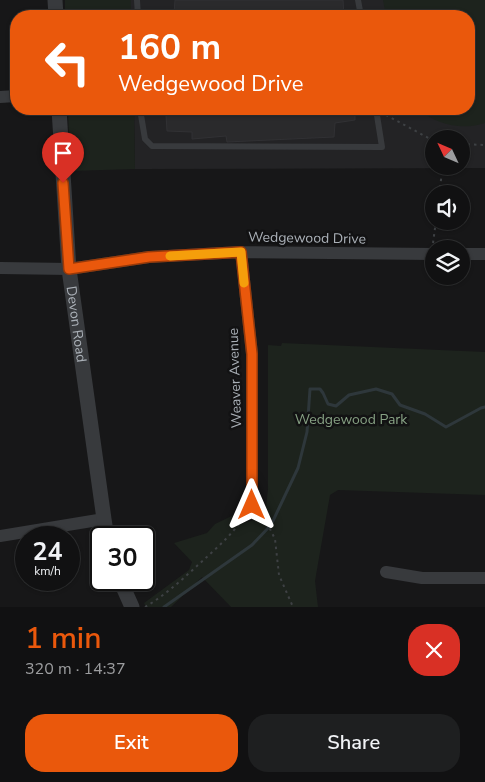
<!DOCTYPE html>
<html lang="en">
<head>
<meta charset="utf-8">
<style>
	:root { --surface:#111112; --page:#1e1f20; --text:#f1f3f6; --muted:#9c9d9f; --line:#303132; --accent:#ea580c }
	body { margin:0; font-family:"Nunito Sans",sans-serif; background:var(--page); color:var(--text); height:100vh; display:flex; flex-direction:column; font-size:19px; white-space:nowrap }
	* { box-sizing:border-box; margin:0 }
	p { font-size:16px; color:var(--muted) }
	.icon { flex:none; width:28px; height:28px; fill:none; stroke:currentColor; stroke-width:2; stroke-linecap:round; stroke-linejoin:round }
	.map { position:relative; height:607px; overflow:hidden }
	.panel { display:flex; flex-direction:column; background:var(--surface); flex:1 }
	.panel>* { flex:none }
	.top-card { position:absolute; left:10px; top:10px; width:465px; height:105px; border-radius:20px; box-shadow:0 1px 4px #0004,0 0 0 1px var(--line); background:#ea580c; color:#fff; overflow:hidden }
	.needle { width:32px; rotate:314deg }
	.buttons { position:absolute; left:425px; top:130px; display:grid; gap:10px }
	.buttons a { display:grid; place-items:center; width:45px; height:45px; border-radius:50%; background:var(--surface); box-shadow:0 1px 4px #0004,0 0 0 1px var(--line); font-size:25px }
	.speed { position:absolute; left:15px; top:526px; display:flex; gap:10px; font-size:25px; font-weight:700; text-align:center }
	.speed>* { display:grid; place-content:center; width:65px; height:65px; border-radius:50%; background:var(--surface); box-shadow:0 1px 4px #0004,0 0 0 1px var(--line); line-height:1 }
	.speed small { font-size:12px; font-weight:400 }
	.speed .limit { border:2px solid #111; border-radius:8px; background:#fff; color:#111 }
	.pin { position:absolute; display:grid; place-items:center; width:42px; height:42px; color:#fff; margin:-51px -21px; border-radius:50% 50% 50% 0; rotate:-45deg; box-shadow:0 0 5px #0007 }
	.pin .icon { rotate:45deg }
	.me { position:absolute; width:55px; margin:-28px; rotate:0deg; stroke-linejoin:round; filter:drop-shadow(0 0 4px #0008) }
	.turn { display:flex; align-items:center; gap:18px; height:105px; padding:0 25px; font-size:22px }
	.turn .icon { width:65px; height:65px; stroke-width:2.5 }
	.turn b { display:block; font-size:35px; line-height:42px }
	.round { display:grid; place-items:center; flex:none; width:52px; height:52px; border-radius:20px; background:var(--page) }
	.summary { display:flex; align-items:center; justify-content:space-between; height:85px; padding:0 25px }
	h1 { font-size:30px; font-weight:600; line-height:38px; color:var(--accent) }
	.primary-button { display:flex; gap:10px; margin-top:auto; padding:10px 25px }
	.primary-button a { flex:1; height:58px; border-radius:20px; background:var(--accent); color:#fff; font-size:20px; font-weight:600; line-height:58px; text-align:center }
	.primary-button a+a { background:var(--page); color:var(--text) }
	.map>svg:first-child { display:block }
	.built { fill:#232325; fill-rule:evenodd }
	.green { fill:#1d231d }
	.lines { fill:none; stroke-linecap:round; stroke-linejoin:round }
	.stream { stroke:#2e373b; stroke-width:3 }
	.building { fill:#2a2a2c; stroke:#313134 }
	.path { stroke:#3e4144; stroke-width:2; stroke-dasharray:2.5 4; stroke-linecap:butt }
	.service { stroke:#383a3d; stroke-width:6 }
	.minor { stroke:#383a3d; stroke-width:12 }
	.tertiary { stroke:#383a3d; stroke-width:15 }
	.route-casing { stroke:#983908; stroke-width:12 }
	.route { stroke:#ea580c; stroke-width:9 }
	.slow { stroke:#f59e0b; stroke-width:9 }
	.labels { text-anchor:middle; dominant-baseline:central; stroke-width:5; stroke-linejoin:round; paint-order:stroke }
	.street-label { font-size:14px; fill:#aab0b7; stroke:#121213 }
	.park-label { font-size:14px; fill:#86a083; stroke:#121213 }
</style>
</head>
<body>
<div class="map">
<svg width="485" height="607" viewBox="0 0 485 607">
	<rect width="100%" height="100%" fill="#171718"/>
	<path class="built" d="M131 0H485V168L135 169 134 109H469V16H131ZM434 139H461V166H434Z"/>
	<path class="green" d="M65 0H131V16H65Z
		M383 0H485V123C461 131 437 124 417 109H469V16H386Z
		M68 109H134L135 169 70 171Z
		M282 343 485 352V495L338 490 330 495 315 581 318 607H231L202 577 171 607H146L144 603 189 570 192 562 174 543 207 533 215 524 238 513 234 524 235 525 265 517 268 489V345L281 346Z"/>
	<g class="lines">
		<path class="stream" d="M164 607 252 545 271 525 298 468 307 432 310 389H320L323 393 328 404 336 406 349 395 376 389 392 394 400 405 425 414 446 427 481 408 485 407"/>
	</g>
	<path class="building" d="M175 0H343L344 16H172L174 14Z
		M161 109H355V120L335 123 334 137 227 142 226 136 192 139V132L167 131 166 115 160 114Z"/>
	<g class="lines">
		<path class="path" d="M386 115 434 141
			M461 144 485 145
			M439 194 443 166
			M433 243 436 221
			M261 511 275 539 279 575 293 607
			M145 607C169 593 189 573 209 555 223 542 236 530 246 514"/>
		<path class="service" d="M137 0 138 16
			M358 0 361 16
			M140 109 145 139 152 146 382 147 376 109"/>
		<path class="minor" d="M0 97 16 96
			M241 252 252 354V505
			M461 254H485
			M0 268 69 269 149 257 241 252 434 254
			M0 536 104 519
			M386 572 422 578H485"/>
		<g class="tertiary">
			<path d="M55 0 56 16"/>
			<path id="s1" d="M59 109 69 269 104 519 107 538"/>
			<path d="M120 580 132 607"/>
		</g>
	</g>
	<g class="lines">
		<defs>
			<path id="route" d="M63 183 69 269 149 257 241 252 252 354V505"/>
		</defs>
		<use href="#route" class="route-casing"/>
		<use href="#route" class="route"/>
		<path class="slow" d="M170 256 241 252 244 283"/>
	</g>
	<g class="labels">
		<g class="street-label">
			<text transform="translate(307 238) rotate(1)">Wedgewood Drive</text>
			<text stroke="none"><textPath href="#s1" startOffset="216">Devon Road</textPath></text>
			<text transform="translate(235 378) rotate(-92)">Weaver Avenue</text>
		</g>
		<g class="park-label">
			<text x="351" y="419">Wedgewood Park</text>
		</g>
	</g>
</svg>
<div class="buttons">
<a><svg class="needle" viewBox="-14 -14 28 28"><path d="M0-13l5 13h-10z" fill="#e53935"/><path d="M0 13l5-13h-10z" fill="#9c9d9f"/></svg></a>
<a><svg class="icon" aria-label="sound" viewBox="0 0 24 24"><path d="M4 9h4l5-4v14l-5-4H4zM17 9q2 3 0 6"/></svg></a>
<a><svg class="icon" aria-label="layers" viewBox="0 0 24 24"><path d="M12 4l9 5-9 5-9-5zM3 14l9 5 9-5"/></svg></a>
</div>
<div class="speed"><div>24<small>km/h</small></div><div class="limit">30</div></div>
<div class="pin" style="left:63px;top:183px;background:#d93025"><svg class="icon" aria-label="arrive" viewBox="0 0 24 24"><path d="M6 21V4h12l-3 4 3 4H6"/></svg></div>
<svg class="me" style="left:252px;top:505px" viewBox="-20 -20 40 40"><path d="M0-17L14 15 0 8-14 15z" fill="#ea580c" stroke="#fff" stroke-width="4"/></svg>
<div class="top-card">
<div class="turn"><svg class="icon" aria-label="left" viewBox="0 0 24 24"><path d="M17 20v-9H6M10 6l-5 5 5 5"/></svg><div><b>160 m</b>Wedgewood Drive</div></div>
</div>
</div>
<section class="panel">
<div class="summary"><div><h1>1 min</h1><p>320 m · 14:37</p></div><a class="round" style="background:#d93025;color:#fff"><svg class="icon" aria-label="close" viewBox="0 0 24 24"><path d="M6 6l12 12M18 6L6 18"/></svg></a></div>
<div class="primary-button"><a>Exit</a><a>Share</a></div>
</section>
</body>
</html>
